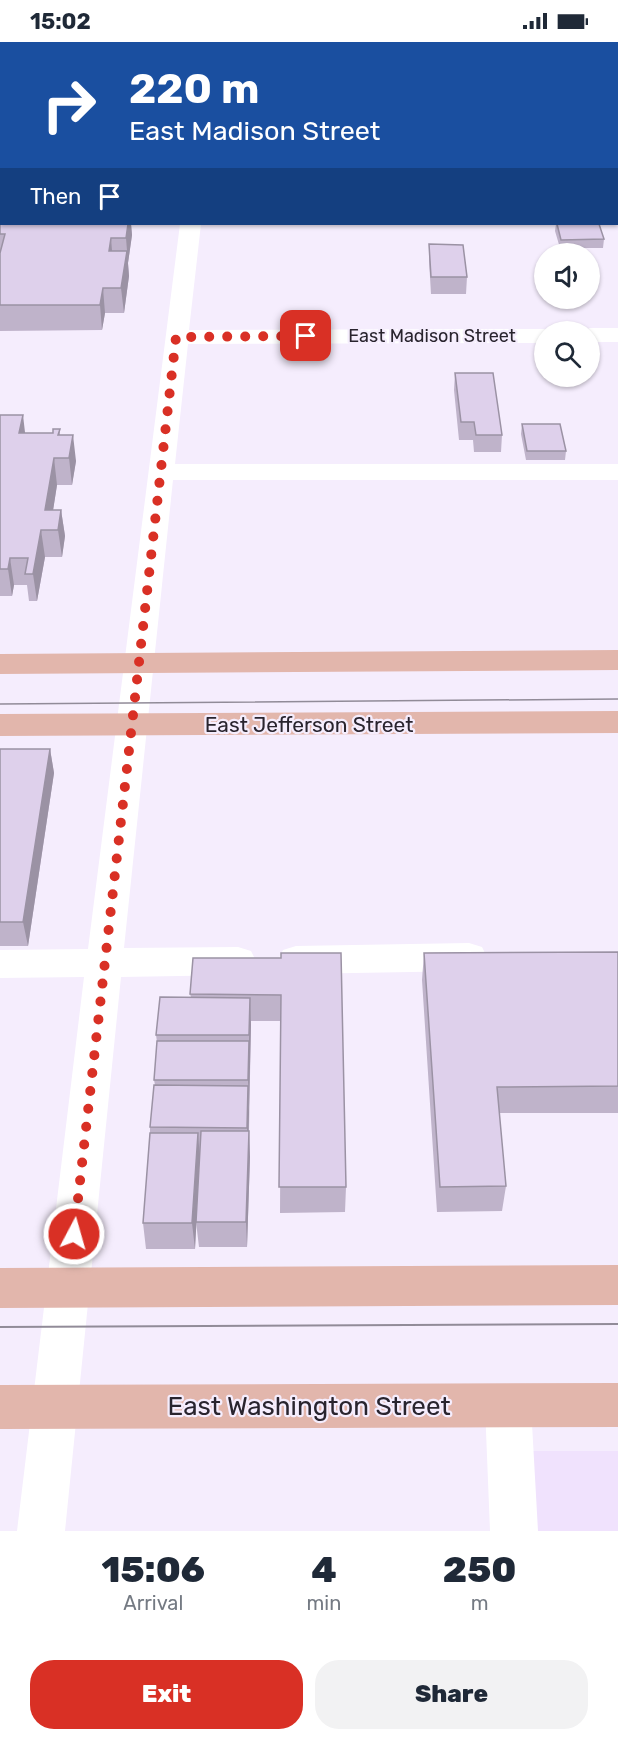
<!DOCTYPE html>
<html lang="en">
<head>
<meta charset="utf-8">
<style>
	:root { --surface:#fff; --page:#f2f2f3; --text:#1f2937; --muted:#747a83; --accent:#d93025 }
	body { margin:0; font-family:Rubik,sans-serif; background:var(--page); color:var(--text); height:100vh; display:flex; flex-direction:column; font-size:22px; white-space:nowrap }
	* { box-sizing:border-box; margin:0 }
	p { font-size:20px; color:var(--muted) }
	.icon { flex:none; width:33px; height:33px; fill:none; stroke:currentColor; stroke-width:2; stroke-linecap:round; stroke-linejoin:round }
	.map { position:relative; height:1489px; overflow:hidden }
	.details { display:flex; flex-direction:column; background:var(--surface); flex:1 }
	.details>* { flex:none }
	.banner { position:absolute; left:0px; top:0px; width:618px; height:183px; box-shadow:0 2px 4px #0004; background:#1a4fa0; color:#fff; overflow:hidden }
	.controls { position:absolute; left:534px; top:201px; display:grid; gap:12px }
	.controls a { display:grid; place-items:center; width:66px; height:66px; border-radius:50%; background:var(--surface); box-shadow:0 2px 4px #0004; font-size:30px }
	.pin { position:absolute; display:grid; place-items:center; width:51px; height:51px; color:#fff; margin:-26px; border-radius:12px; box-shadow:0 3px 9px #0006 }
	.me { position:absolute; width:66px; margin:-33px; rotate:6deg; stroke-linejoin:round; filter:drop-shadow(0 0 4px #0008) }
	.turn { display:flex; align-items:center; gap:21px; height:126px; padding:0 30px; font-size:27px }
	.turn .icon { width:78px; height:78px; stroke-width:2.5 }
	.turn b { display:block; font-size:42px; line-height:51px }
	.then { display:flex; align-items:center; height:57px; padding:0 30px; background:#0003; gap:12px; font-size:22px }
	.eta { display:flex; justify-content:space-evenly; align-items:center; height:102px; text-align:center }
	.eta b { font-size:36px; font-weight:800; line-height:42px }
	.primary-button { display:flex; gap:12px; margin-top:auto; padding:12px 30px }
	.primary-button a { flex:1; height:69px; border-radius:24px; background:var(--accent); color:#fff; font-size:24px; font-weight:800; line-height:69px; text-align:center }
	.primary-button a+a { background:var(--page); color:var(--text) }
	.status { display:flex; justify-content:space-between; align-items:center; height:42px; padding:0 30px; background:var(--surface); direction:ltr }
	.status svg { height:16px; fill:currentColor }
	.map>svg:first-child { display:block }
	.built { fill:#f0e2fd }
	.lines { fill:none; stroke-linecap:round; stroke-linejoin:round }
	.minor { fill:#fff; fill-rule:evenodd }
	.major { fill:#e2b6ac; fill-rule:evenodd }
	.tram-far1 { stroke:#918b98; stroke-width:1.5 }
	.tram { stroke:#918b98; stroke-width:2 }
	.wall { fill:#bfb3ca }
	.shaded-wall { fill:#9b92a4 }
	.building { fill:#ded0eb; stroke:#9b92a4; stroke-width:1.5 }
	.route { stroke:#d93025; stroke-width:10; stroke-dasharray:0 18 }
	.labels { text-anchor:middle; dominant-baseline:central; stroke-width:4.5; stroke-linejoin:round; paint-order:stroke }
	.far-street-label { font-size:18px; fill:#29242e; stroke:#f5edfd }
	.street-label { font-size:21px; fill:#29242e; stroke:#f5edfd }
	.near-street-label { font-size:26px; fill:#29242e; stroke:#f5edfd }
</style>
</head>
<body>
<div class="status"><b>15:02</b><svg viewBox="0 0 49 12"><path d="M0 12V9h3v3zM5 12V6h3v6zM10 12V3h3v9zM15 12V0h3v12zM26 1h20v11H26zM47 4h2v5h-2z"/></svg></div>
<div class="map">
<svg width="618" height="1489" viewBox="0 0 618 1489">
	<rect width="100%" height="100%" fill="#f5edfd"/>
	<path class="built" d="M521 1409H618V1489H530Z"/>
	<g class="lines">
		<path class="minor" d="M616 79H618V91H616Z
			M616 170H618V182H612H616Z
			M180 182H201L189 288 544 287 553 290H544V301L188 302 175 422H618V438H173L124 906 238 905 251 909 256 919 251 929 238 933 121 935 65 1489H17L84 935 0 936V908L88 907Z
			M590 286H618V300H590V290H580Z
			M469 901 482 905 487 915 482 925 469 929 296 932 283 928 278 918 283 908 296 904Z
			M508 1342 524 1348 531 1364 538 1489H490L485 1364 492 1348Z"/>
		<path class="major" d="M618 608V628L0 632V612Z
			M618 669V691L0 694V672Z
			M618 1223V1263L0 1266V1226Z
			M618 1341V1385L0 1387V1343Z"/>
		<path class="tram-far1" d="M0 662 618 657"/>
		<path class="tram" d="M0 1285 618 1282"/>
	</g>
	<path class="wall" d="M0 0H618V63H616V2H2V53L0 58Z
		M0 75H2V182H131L132 193 128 221 129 234 124 271H105L102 288 0 289Z
		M556 182H599L604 197 603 206H560L555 189Z
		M429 202 467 235 466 252H431L429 218Z
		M455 331 502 393 501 410H474L473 398H459L454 348Z
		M0 373 25 391H53L60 387V393L76 419 72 443H57L53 468H61L65 494 62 515H45L37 559H29L27 543H14L12 554H0Z
		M522 382 566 409 565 418H526L521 392Z
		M0 707H50L54 731 28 904H0Z
		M618 910V1071H499L506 1144 502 1169 437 1170 422 938 424 911Z
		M281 916 346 1145 345 1170 280 1171 281 979H251L249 1089 250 1115 247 1205H199L196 1180 195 1207H146L143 1181 150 1091V1085L155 1043 154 1038 157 1000 156 993 191 955 190 952Z"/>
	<path class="shaded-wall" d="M2 22V53L0 58V27Z
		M128 182H131L132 193 128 221 126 196Z
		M111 196 113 221 109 209Z
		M127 209 129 234 124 271 121 246Z
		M103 246 105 271 102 288 100 263Z
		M23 373 26 399 19 391Z
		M73 393 76 419 72 443 69 416Z
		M54 416 57 443 50 488 45 468Z
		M61 468 65 494 62 515 58 488Z
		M41 488 45 515 37 559 33 532Z
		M10 516 14 543 12 554 8 527Z
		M50 707 54 731 28 904 23 880Z
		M250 956 251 983 249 1065 248 1038Z
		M248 1044 249 1071 248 1112 247 1086Z
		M249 1089 250 1115 247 1205 246 1180Z
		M198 1091 200 1117 195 1207 192 1181Z"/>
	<path class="building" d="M0 0H618V40H616V2H2V22L0 27Z
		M0 75H2V149H0Z
		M0 165H2V182H128L126 196H111L109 209H127L121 246H103L100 263H0V211L5 192H0Z
		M557 182H599L604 197 561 198Z
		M429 202 463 203 467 235H431Z
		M455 331H493L502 393H476L474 380H461Z
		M0 373H23L19 391H53V387H60L58 393H73L69 416H54L45 468H61L58 488H41L33 532H25L28 516H10L8 527H0Z
		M522 382H560L566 409H527Z
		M0 707H50L23 880H0Z
		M618 910V1044L497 1045 506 1144 440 1145 424 911Z
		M281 911H341L346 1145H279L281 953 190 952 193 916H281Z
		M160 955 250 956 249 993H156Z
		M157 999H249L248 1038H154Z
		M154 1043 248 1044 247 1086 150 1085Z
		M201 1089H249L246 1180H196Z
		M150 1091H198L192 1181H143Z"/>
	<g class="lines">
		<path class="route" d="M74 1192 176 295 306 294"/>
	</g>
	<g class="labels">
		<g class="far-street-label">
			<text x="432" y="294">East Madison Street</text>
		</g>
		<g class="street-label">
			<text x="309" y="682">East Jefferson Street</text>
		</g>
		<g class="near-street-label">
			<text x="309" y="1364">East Washington Street</text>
		</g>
	</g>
</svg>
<div class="controls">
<a><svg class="icon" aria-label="sound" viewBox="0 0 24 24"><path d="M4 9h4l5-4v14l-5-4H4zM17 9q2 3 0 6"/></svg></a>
<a><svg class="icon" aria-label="search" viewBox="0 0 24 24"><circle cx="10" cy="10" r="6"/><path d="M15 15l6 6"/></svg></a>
</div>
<div class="pin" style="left:306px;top:294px;background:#d93025"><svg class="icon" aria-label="arrive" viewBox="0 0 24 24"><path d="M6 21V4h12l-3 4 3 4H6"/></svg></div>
<svg class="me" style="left:74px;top:1192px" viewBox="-20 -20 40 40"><circle r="17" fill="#d93025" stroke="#fff" stroke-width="3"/><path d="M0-11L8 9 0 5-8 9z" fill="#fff"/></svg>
<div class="banner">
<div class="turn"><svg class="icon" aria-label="right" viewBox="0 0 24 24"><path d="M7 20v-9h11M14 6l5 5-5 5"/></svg><div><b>220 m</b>East Madison Street</div></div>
<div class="then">Then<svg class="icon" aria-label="arrive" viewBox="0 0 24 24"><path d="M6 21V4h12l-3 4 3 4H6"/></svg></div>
</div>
</div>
<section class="details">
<div class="eta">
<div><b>15:06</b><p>Arrival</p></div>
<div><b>4</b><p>min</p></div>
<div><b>250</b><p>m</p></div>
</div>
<div class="primary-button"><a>Exit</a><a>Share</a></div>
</section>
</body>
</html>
